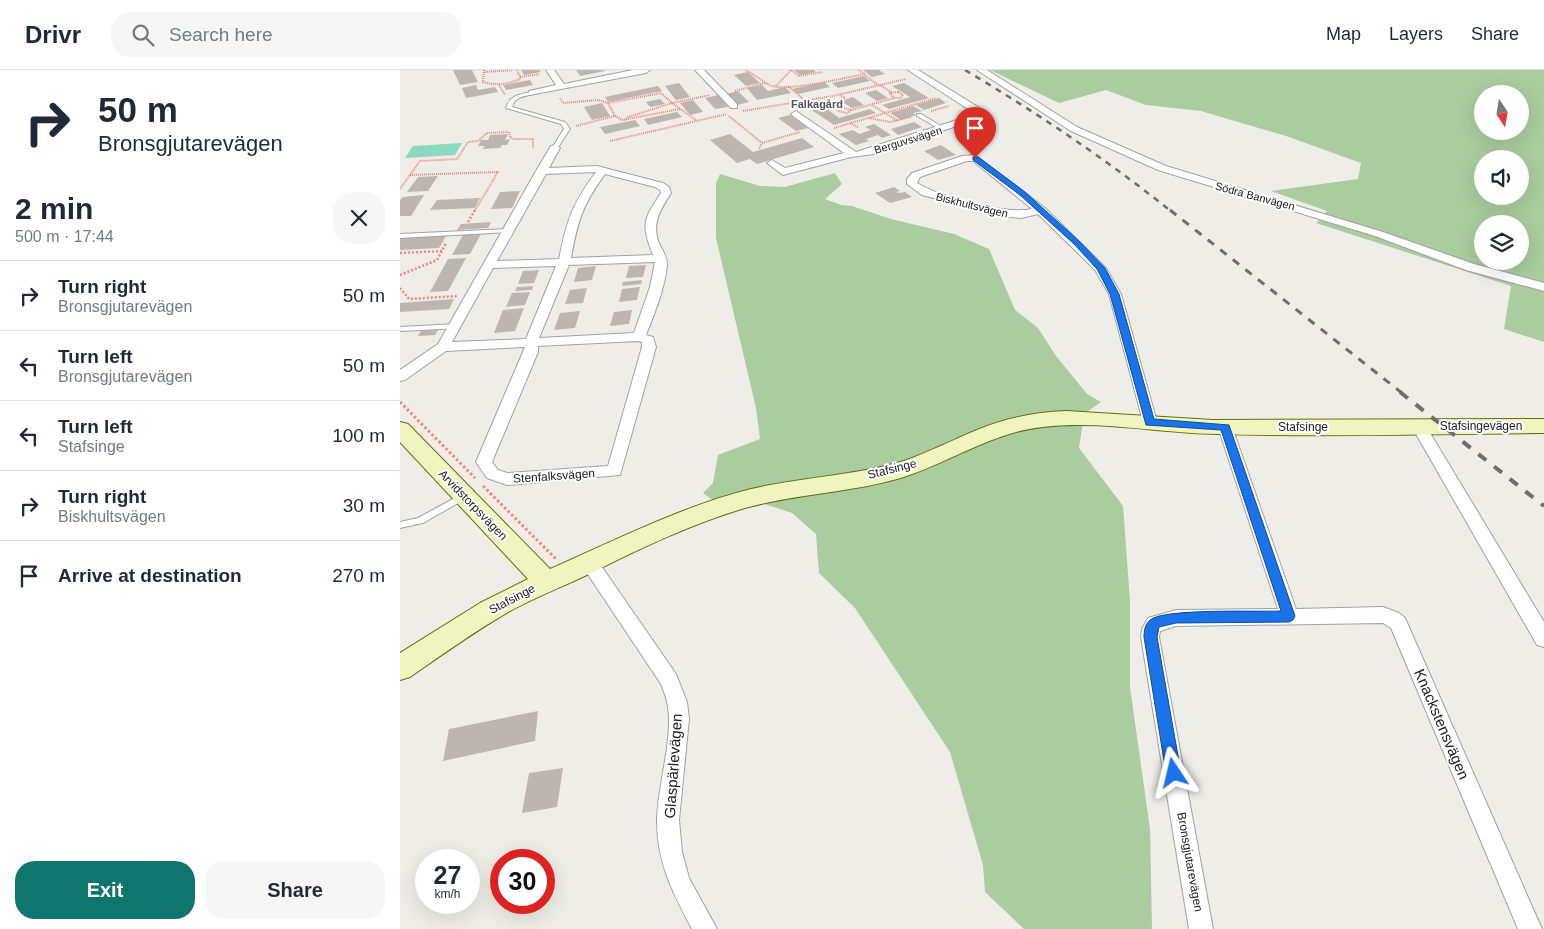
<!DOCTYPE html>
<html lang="en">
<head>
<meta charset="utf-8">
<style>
	:root { --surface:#fff; --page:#f6f6f7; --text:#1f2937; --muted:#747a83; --line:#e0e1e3; --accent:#0f766e }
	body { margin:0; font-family:Arial,sans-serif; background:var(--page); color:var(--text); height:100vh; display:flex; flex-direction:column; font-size:19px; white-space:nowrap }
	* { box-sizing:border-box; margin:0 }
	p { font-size:16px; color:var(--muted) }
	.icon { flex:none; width:28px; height:28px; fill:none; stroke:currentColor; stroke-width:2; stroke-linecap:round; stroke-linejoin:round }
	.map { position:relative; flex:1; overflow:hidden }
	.side { display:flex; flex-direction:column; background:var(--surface); width:400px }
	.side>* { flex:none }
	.guide { background:#fff; color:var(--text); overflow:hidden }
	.needle { width:32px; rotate:168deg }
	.fabs { position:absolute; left:1074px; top:15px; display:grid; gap:10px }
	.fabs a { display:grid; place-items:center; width:55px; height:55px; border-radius:50%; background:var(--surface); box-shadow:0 5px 20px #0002; font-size:25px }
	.speed { position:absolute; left:15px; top:779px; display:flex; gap:10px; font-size:25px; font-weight:700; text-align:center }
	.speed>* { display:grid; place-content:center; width:65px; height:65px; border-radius:50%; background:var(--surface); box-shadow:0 5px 20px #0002; line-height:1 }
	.speed small { font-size:12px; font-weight:400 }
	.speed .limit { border:8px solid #d22; background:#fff; color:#111 }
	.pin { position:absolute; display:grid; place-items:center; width:42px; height:42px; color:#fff; margin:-51px -21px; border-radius:50% 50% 50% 0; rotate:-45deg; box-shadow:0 0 5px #0007 }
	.pin .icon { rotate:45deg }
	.me { position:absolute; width:55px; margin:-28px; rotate:350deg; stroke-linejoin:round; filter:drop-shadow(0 0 4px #0008) }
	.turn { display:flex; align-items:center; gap:18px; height:105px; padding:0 15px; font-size:22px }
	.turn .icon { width:65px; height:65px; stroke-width:2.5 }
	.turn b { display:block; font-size:35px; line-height:42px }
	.round { display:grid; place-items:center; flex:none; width:52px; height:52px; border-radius:20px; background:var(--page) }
	.summary { display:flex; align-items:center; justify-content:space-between; height:85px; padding:0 15px }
	h1 { font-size:30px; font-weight:700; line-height:38px }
	.cta { display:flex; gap:10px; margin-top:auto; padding:10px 15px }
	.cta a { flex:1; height:58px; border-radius:20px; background:var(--accent); color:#fff; font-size:20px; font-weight:700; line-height:58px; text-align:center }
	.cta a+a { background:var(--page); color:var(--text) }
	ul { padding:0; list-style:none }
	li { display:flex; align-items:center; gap:15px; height:70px; padding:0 15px; border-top:1px solid var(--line) }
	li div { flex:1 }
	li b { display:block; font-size:19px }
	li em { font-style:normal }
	header { display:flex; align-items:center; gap:30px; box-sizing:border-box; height:70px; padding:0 25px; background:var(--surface); border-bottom:1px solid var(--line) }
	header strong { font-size:24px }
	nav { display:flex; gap:28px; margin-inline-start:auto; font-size:18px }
	.search { width:350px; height:45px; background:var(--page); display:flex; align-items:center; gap:12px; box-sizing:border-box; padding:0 18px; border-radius:20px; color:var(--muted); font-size:19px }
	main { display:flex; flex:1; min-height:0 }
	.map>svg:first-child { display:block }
	.forest { fill:#aacc9e; fill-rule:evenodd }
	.pitch { fill:#8bd9be }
	.building { fill:#bdb6b0 }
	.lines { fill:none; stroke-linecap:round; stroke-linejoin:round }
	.lane-casing { stroke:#a1a1a1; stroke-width:2 }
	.street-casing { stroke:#a1a1a1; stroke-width:2 }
	.secondary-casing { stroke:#61700d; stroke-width:2 }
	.path-far2 { stroke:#f08977; stroke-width:2; stroke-dasharray:1 1; stroke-linecap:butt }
	.path-far1 { stroke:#f08977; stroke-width:2.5; stroke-dasharray:2 2; stroke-linecap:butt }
	.path { stroke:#f08977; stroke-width:3; stroke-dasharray:2.5 2.5; stroke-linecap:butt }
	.lane { fill:#fff; fill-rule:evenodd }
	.street { fill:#fff; fill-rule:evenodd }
	.secondary { fill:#f0f5bf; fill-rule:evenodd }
	.rail-far2 { stroke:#6e6e6e; stroke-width:2.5; stroke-dasharray:6 6; stroke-linecap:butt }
	.rail-far1 { stroke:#6e6e6e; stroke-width:3; stroke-dasharray:8 8; stroke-linecap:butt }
	.rail { stroke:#6e6e6e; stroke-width:4; stroke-dasharray:10 10; stroke-linecap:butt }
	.route { fill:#1a73e8; stroke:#114b97 }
	.labels { text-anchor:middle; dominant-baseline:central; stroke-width:4; stroke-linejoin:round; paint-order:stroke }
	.far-neighbourhood-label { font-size:11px; font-weight:bold; fill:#535353; stroke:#fff }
	.far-street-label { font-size:11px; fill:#202020; stroke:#fff }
	.street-label { font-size:12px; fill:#202020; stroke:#fff }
	.near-street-label { font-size:15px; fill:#202020; stroke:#fff }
</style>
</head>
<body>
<header>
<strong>Drivr</strong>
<div class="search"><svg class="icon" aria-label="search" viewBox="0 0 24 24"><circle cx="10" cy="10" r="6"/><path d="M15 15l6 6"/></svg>Search here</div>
<nav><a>Map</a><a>Layers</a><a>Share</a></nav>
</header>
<main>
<section class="side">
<div class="guide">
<div class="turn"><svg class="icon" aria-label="right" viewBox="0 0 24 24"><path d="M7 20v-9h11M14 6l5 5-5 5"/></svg><div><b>50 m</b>Bronsgjutarevägen</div></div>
</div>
<div class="summary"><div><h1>2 min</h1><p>500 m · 17:44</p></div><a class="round"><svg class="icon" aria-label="close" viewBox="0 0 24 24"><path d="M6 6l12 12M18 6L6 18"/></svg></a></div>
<ul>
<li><svg class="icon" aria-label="right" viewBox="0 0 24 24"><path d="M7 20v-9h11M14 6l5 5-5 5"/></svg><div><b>Turn right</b><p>Bronsgjutarevägen</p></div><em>50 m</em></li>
<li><svg class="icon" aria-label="left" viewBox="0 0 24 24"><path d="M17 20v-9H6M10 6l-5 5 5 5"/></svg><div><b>Turn left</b><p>Bronsgjutarevägen</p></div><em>50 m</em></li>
<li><svg class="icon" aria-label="left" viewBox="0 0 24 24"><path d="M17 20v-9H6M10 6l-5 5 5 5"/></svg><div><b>Turn left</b><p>Stafsinge</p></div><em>100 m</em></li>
<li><svg class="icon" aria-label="right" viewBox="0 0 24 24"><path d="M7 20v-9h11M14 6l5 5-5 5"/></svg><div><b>Turn right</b><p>Biskhultsvägen</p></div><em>30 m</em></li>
<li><svg class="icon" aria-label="arrive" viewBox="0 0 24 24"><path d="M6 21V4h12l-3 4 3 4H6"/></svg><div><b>Arrive at destination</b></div><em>270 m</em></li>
</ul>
<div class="cta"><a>Exit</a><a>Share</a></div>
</section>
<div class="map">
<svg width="1144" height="859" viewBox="0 0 1144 859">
	<rect width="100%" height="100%" fill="#efede7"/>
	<path class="forest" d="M590 0H1144V272L1104 259 1111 216 916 153 927 141 871 121 958 109 961 93 886 66 801 41 746 35 706 20 659 33ZM1082 24H1120V61H1082ZM1082 89H1120V126H1082ZM1082 154H1120V191H1082Z
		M435 103 442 114 425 129 441 135 452 136 491 149 554 164 589 179 615 240 638 258 656 286 687 324 701 332 684 344 679 378 723 436 730 531V617L750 759 752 859H624L585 822 583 795 550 682 455 538 419 503 416 464 392 443 358 432 314 431 303 423 313 413 318 385 360 369 356 338 316 168V113L320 104 360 116 385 117Z"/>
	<path class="pitch" d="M62 73 55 85 5 88 13 76Z"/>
	<path class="building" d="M53 0H72L78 12 60 15Z
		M121 0H139L141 2 124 5Z
		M176 0H204L205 1 180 6Z
		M394 0H414L416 2 400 5Z
		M463 0H479L485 4 472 7Z
		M348 2 360 13 346 16 334 5Z
		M464 6 470 11 438 18 432 13Z
		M130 10 133 15 106 20 103 15Z
		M424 12 430 17 398 24 392 19Z
		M279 13 290 27 276 30 265 16Z
		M504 13 529 28 489 39 482 35 510 27 492 16Z
		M76 15 78 20 95 17 98 22 66 28 62 18Z
		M362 15 368 21 385 17 391 23 357 30 347 18Z
		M258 16 262 21 208 32 205 27Z
		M476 20 488 28 477 31 465 23Z
		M338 21 349 32 337 35 326 24Z
		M318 25 328 37 315 39 305 28Z
		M453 27 464 35 452 38 441 31Z
		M539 28 546 33 524 40 516 35Z
		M260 29 265 34 250 37 246 32Z
		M293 30 303 42 290 45 280 33Z
		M202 33 210 46 192 50 184 37Z
		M422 35 439 48 470 39 476 43 434 55 410 39Z
		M513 36 522 41 513 43 516 45 501 50 490 43Z
		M277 42 282 47 248 55 244 49Z
		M390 45 408 58 396 61 378 48Z
		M235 50 240 56 205 64 200 57Z
		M514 52 522 57 498 65 491 59Z
		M474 54 491 65 482 68 478 65 466 69 469 71 456 75 439 64 453 60 459 64 471 60 465 57Z
		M108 64 105 70 110 69 107 75H102L100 78 82 79 85 76H78L81 70H88L90 65Z
		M330 64 353 82 402 68 414 77 357 94 350 89 337 93 310 70Z
		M577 64 591 73 572 79 558 70Z
		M541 75 556 85 538 90 524 81Z
		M38 106 28 121 7 122 18 107Z
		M494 117 500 121 496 122 499 123 505 122 512 127 490 133 475 123Z
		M120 121 112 138 91 139 100 122Z
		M24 125 11 146H0V130L3 127Z
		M80 128 75 138 30 140 37 130Z
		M91 152 88 158 57 160 61 154Z
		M81 164 70 184 52 185 63 165Z
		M46 166 39 178 0 180V168Z
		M66 188 48 221 30 222 48 189Z
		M246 195 243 207 226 208 229 196Z
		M196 196 192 210 174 212 178 198Z
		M139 200 134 213 118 214 123 201Z
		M242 210 241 214 222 216 223 212Z
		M133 216 132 220 115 221 117 217Z
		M240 217 237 230 219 232 222 219Z
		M187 218 183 233 165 234 170 220Z
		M130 222 125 235 106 237 112 223Z
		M54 229 49 239 0 242V233Z
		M124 238 115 261 94 263 103 240Z
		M232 240 229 254 210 256 214 242Z
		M180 241 175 258 154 260 160 243Z
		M38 260 35 265 18 266 21 261Z
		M138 641 135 671 43 691 49 659Z
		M163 698 157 737 122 743 129 703Z"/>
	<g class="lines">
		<defs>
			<path id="lane" d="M132 22H134V24C125 26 114 27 112 37L165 52 170 59 157 79 152 78 164 59 161 54 106 38C109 25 121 24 132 22Z
				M517 44H521L546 59 541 60 517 46Z
				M108 159 110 160V162L0 168V164Z
				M57 254H60V258L0 261V257Z
				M64 423 67 424 68 426 67 428 23 453 0 458V452L18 448Z"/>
			<path id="street" d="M146 0H154L164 14 233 0H250L246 3 129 25V21L156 15Z
				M295 0H304L337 34V38H331Z
				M508 0H518L578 37 583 47 474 84 451 87 383 105 367 93 372 90 385 98 444 83 393 46 391 44 396 41 456 82 573 45 571 41Z
				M577 0H587L677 57 766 96 983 162 1074 194 1144 213V221L1066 200 975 166 758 100 671 61Z
				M155 75 160 78 149 98 197 96 263 113 269 117 271 123C261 139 251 153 259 173 262 179 267 187 267 194 266 215 254 245 246 265L253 267 256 277 220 405 107 415 87 408 76 392 125 277 46 281 5 310 0 311V300L38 274 136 101 151 76ZM196 102C172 134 167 150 159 189L97 191 146 104ZM205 104 255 117 260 120 261 123C243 150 241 154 253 185L171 188C178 150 182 136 205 104ZM255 192 250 217 234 263 139 268 169 195ZM156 196 126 269 52 272 93 198ZM238 271 242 272V277L208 396 107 403 98 400 92 392 138 282V276Z
				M575 85 645 138 706 198 721 224 757 352 755 356H745L743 352 709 224 695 200 638 144 621 148 601 146 522 125 507 114V109L512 103 562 86ZM567 91H573L632 139C606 145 540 127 517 113L520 107Z
				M825 352 830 353 832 357 896 539 983 537 999 543 1005 548 1142 859H1118L991 558 983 553 776 556 760 561 759 567 813 859H789L741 567 742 559 748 548 776 540 878 539 818 357 820 353Z
				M1019 352 1024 353 1144 552V577L1137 575 1012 357 1014 353Z
				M189 485 195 487 276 604 287 632 289 649 279 750 282 782 289 808 317 859H292C273 823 257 793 257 751 257 716 275 665 267 632 266 626 263 620 261 614L183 497 180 492 183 487Z"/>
			<path id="secondary" d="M666 341 813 350 1144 349V363C1035 364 925 367 816 364 758 363 700 350 643 357 591 362 546 395 497 409 447 423 395 424 345 438 291 454 241 478 191 503 164 516 136 527 110 541 75 561 43 584 10 607L0 610V583L80 533 128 509 0 372V352L8 354 150 499C216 470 280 437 351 419 401 407 455 406 504 391 529 382 553 370 577 360 606 348 635 342 666 341Z"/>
		</defs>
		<use href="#lane" class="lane-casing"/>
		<use href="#street" class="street-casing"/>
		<use href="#secondary" class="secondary-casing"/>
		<path class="path-far2" d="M84 0 83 12C96 16 108 14 120 9V7L140 4
			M117 0 120 7
			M345 0C353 3 367 15 372 16 390 21 444 8 465 4L458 0
			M391 0 399 6 423 2
			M85 2 113 0
			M465 5 478 15
			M99 15 105 25
			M480 15 491 22
			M376 16 391 0
			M388 16 404 30
			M335 21 365 13
			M498 22 503 25 501 28H494L490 23Z
			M160 28 163 33 198 30 208 33 261 23 272 33 228 47 225 50
			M472 35 498 51
			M436 36 451 40 447 43 438 41Z
			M436 36 437 32 445 28 440 25
			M451 40 494 28
			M343 41 433 26 506 9
			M531 41 549 36
			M215 46 222 50 280 39
			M329 46 362 73 359 79
			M469 48 490 52 511 47
			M296 50 272 33 310 25
			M450 53 459 58
			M176 56 215 46 208 33
			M434 58 536 28
			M210 71 327 44
			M362 73 400 62
			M10 105 98 102 74 142
			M0 119 20 91 57 89 68 72 78 71 87 63 109 62 110 67 114 69H133V78"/>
		<path class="path-far1" d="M68 152 75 140
			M0 183 42 181
			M0 205 37 190 46 173
			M0 218 9 229 57 226"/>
		<path class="path" d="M0 332 75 408
			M83 416 156 489"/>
		<use href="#lane" class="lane"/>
		<use href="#street" class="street"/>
		<use href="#secondary" class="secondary"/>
		<path class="rail-far2" d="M565 0C637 43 706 89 772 142"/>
		<path class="rail-far1" d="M770 140 1002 323"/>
		<path class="rail" d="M1000 322 1144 436"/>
	</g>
	<path class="route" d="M573 87H578L625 122 679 171 705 198 719 224 754 349 829 355 895 546 893 550 889 552 776 553 759 557 757 567 781 703 779 708 774 710 769 708 766 703 744 567C744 561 745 554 750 550 764 538 858 542 881 541L821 360 746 355 710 224 697 199 674 174 620 125 573 90Z"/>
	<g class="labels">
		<g class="far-neighbourhood-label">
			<text x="417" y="34">Falkagård</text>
		</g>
		<g class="far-street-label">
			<text transform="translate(508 70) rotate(-17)">Berguvsvägen</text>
			<text transform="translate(855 126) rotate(15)">Södra Banvägen</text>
			<text transform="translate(572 135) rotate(14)">Biskhultsvägen</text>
		</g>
		<g class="street-label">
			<text x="1081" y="356">Stafsingevägen</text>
			<text x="903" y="357">Stafsinge</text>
			<text transform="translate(492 399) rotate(-14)">Stafsinge</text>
			<text transform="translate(154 406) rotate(-4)">Stenfalksvägen</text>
			<text transform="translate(73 435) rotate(46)">Arvidstorpsvägen</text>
			<text transform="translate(112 529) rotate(-28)">Stafsinge</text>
			<text transform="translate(790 792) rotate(80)">Bronsgjutarevägen</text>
		</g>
		<g class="near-street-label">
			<text transform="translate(1042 654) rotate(67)">Knackstensvägen</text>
			<text transform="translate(273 696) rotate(-86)">Glaspärlevägen</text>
		</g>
	</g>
</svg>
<div class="fabs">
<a><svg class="needle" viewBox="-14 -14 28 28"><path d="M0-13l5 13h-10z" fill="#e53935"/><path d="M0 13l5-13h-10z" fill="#747a83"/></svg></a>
<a><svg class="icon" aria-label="sound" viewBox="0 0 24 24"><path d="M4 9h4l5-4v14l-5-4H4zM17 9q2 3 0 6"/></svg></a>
<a><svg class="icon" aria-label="layers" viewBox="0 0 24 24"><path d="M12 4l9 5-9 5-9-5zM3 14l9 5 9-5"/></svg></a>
</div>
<div class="speed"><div>27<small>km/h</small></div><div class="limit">30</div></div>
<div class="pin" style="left:575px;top:88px;background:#d93025"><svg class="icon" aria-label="arrive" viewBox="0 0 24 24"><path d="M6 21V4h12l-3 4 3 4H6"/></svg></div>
<svg class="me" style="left:774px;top:703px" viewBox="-20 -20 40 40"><path d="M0-17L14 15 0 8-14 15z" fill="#1a73e8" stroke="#fff" stroke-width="4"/></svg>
</div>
</main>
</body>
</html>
